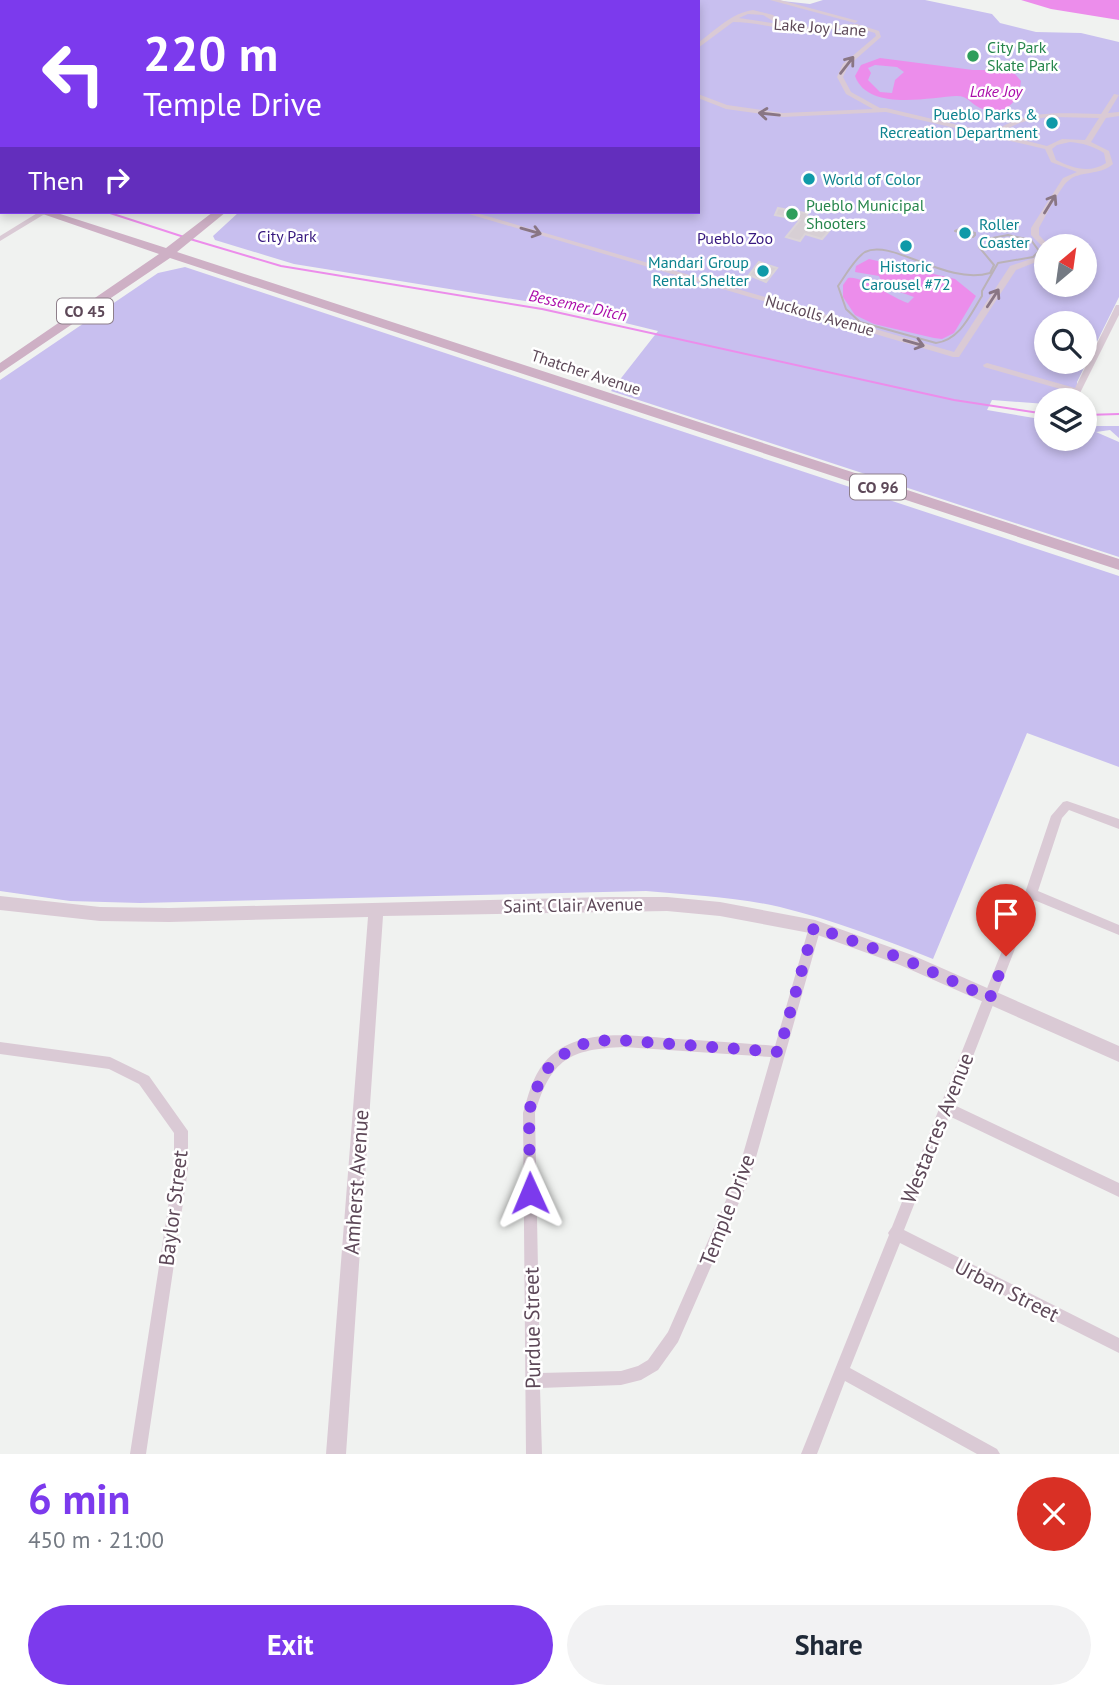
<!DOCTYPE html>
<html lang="en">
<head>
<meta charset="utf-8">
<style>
	:root { --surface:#fff; --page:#f2f2f3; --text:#1f2937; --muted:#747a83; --accent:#7c3aed }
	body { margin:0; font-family:"PT Sans",sans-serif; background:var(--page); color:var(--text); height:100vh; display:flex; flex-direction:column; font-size:26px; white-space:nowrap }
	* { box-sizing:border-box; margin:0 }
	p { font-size:23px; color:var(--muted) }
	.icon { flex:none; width:38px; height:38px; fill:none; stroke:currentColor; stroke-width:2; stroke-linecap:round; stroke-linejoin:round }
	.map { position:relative; height:1454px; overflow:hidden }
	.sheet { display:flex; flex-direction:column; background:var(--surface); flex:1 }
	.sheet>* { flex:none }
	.guide { position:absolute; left:0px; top:0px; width:700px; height:214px; box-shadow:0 4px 10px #0003; background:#7c3aed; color:#fff; overflow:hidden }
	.needle { width:46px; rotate:29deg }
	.tools { position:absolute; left:1034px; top:234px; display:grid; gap:14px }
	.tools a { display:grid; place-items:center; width:63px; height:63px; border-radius:50%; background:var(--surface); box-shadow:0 4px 10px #0003; font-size:35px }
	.pin { position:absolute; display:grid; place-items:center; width:60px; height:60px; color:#fff; margin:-72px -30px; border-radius:50% 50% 50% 0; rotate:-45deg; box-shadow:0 0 7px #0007 }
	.pin .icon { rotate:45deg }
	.me { position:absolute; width:77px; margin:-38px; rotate:359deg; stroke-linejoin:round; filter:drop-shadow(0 0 5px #0008) }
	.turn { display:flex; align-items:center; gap:24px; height:147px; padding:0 28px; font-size:32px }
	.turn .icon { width:91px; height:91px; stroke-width:2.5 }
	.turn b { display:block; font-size:49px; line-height:60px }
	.then { display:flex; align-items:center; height:66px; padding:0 28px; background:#0003; gap:14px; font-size:26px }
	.round { display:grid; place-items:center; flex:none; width:74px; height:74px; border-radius:37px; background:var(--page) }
	.summary { display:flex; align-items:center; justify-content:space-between; height:119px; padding:0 28px }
	h1 { font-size:42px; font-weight:800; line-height:52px; color:var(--accent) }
	.action { display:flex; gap:14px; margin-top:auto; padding:14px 28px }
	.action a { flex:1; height:80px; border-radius:42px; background:var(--accent); color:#fff; font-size:28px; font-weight:800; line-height:80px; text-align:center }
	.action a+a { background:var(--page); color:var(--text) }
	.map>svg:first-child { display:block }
	.green { fill:#c8bfef; fill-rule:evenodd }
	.water { fill:#ec8deb; fill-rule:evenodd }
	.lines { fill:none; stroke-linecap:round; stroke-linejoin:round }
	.stream { stroke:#ec8deb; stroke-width:2 }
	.building { fill:#d7cfd4; stroke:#dbd4d8; stroke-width:2 }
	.minor { fill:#dacad5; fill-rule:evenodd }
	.tertiary { fill:#dacad5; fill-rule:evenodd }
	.primary { fill:#ceb0c5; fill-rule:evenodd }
	.rail { stroke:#bab2b7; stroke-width:2 }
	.oneway { stroke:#897684 }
	.route { stroke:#7c3aed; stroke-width:12; stroke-dasharray:0 21.6 }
	.leisure-dot { fill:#2e9e5b; stroke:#fff; stroke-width:2.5 }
	.culture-dot { fill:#0f9aa8; stroke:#fff; stroke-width:2.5 }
	.labels { text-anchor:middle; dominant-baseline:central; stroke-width:5; stroke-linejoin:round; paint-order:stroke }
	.far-street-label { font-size:16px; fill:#5d4858; stroke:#fff }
	.far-leisure-label { font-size:16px; fill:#27864d; stroke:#fff; text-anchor:start }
	.far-water-label { font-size:16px; font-style:italic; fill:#ab0daa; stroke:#fff }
	.far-culture-label { font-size:16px; fill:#0d838f; stroke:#fff; text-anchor:end }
	.far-park-label { font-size:16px; fill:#37187f; stroke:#fff }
	.shield { fill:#fff; stroke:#8e7f8a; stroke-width:2 }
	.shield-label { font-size:16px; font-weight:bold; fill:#5d4858 }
	.street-label { font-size:18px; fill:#5d4858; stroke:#fff }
	.near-street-label { font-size:21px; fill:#5d4858; stroke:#fff }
</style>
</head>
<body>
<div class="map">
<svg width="1119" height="1454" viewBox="0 0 1119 1454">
	<rect width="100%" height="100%" fill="#f0f2f0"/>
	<path class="green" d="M501 0H773L810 4 823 0H925L992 14 1000 23 1036 32 1081 33 1119 42V297L1077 382 1079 401H1046V404L992 400 987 410 1046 420V439H1085V426H1119V438L1110 430 1096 432 1119 442V557L611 391 658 331 556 306 294 264 215 240 213 236 239 212H698V2H499ZM1046 247H1085V285H1046ZM1046 324H1085V362H1046Z
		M185 267 1119 576V767L1027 733 933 959C883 939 833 920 780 907 736 897 691 895 646 891L140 903 70 901 0 891V380L158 273Z"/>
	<path class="water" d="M1021 0H1119V20L1051 9Z
		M880 58 973 70H1004L1015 74 1021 81C1019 104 1003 117 980 108 971 104 968 96 957 96 930 97 868 112 855 76L861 65ZM875 65 897 67 904 72 895 80 892 93 880 92 868 80 871 73 868 68Z
		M869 259 955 279 976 296 954 333 942 339 934 338 874 324 855 315 843 297V285L848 278C862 275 892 298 908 303L914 297C899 291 885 291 879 276L855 272 856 266Z"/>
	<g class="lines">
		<path class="stream" d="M107 212 184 237
			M190 239 281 266 542 309 954 400 1046 414
			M1085 415 1119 414"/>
	</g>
	<path class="building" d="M778 208 805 213 809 209 804 224 829 231 822 239 805 234 800 241 786 237 800 220 775 215Z
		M759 262 777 268 766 282 749 275Z"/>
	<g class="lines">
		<path class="minor" d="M55 0H62L60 2H53Z
			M79 0 92 2H82Z
			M498 0H504L503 2H496Z
			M770 0H780L858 21 855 23Z
			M753 10 773 15 786 25 804 27 857 24 879 31 881 37 848 66 843 77 851 92 880 108H886L992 133C1027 108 1061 114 1101 114L1114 94 1119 95 1108 113 1119 112V116L1106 118 1091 142 1109 151 1113 164C1100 176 1080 170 1068 181 1061 186 1044 219 1039 228V235L1050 247H1046V258L1016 270 959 357H953L462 212H473L954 352 1010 266 1034 258 1041 255 1045 249 1031 235V228L1063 178 1077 172 1051 162 1045 149 886 112 783 117 726 109 698 98V94L727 105 783 113 873 109 846 94 837 77 843 64 876 36 875 33C849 24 825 32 799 30 777 29 755 22 733 22L698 48V43C715 30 732 13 753 10ZM748 14 763 15 778 24 739 18ZM1054 117 1099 118 1085 140 1062 139 1047 146 999 134C1016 122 1033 118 1054 117ZM1070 142C1082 143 1093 146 1104 153L1106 163C1090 174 1072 168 1056 160L1052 149 1057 145Z
			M2 30V34L0 35V31Z
			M0 145H2V151H0Z
			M0 163H2V168H0Z
			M39 212H48L0 241V236Z
			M1116 305H1119V315L1080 393H1074L984 367 983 365 987 363 1075 388Z
			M1067 801 1119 819V829L1069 810 1062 818 1038 891 1119 925V935L1034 900 954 1105 1119 1183V1197L949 1116 904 1230 1119 1338V1353L900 1243 850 1368 997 1449 1000 1454H977L845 1381 817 1454H801L889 1235 888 1233 892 1227 1025 893 1051 816 1063 802Z
			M815 922 819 923 821 927 751 1175 678 1342 658 1370 641 1380 621 1385 540 1388 542 1454H526L523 1113C528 1096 532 1078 544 1063 575 1025 635 1036 677 1039 710 1041 742 1043 775 1046L809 927 811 923ZM624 1047 771 1057 737 1175 668 1332 648 1360 638 1366 621 1371 540 1373 535 1113C551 1059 570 1049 624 1047Z
			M0 1042 110 1057 149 1076 188 1131V1169L146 1454H130L174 1169V1133L139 1084 109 1069 0 1054Z"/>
		<path class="tertiary" d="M429 0 444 2H430Z
			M0 896 100 907 169 908 609 897H667L720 902 815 920 912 955 1119 1046V1062L900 965 815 934 720 916 667 911 383 916 346 1454H326L368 917 169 922 100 921 0 910Z"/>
		<path class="primary" d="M476 0H487L475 2Z
			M0 193 2 194V202L0 201Z
			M37 212H54L166 248 213 212H226L177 252 1119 559V570L170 258 0 373V363L159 254Z"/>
		<path class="rail" d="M960 229 975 233V235L973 237 955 231Z
			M1008 235 1031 240 1039 251 1033 257 998 263 982 291V296C970 315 960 340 936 343L860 322 846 309 838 286C845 276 855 258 865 252 892 238 946 286 990 273L994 265 979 247 982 240Z"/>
	</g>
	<defs><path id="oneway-shaft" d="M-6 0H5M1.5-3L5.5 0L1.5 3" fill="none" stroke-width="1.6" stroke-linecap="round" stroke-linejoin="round" transform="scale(1.75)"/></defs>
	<g class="oneway">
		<use href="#oneway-shaft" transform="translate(847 65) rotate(-52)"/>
		<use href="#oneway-shaft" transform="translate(769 114) rotate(-174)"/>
		<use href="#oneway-shaft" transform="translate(1050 204) rotate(-58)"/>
		<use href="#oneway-shaft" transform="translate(531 231) rotate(16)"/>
		<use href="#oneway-shaft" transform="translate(993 298) rotate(-57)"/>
		<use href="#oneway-shaft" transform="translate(914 343) rotate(16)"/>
	</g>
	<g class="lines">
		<path class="route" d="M530 1193 529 1113 533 1095 547 1069 570 1049 591 1041 619 1040 779 1052 814 927 906 960 990 998 1006 956"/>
	</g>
	<g class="leisure-dot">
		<circle cx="973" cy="56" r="7"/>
		<circle cx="792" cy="214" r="7"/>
	</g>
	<g class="culture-dot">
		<circle cx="1052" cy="123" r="7"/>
		<circle cx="809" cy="179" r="7"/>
		<circle cx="965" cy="233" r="7"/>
		<circle cx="906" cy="246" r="7"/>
		<circle cx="763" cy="271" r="7"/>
	</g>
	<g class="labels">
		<g class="far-street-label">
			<text transform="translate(820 27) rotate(4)">Lake Joy Lane</text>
			<text transform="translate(820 315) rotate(16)">Nuckolls Avenue</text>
			<text transform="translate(586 372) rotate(18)">Thatcher Avenue</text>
		</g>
		<g class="far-leisure-label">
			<text x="987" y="47">City Park<tspan x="987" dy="18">Skate Park</tspan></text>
			<text x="806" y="205">Pueblo Municipal<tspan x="806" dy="18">Shooters</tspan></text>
		</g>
		<g class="far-water-label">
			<text x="996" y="91">Lake Joy</text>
			<text transform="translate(578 305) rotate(12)">Bessemer Ditch</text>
		</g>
		<g class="far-culture-label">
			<text x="1038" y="114">Pueblo Parks &amp;<tspan x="1038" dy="18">Recreation Department</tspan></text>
			<text x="823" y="179" text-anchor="start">World of Color</text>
			<text x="979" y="224" text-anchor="start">Roller<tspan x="979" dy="18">Coaster</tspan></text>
			<text x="749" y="262">Mandari Group<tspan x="749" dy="18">Rental Shelter</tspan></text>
			<text x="906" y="266" text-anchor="middle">Historic<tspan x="906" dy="18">Carousel #72</tspan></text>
		</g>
		<g class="far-park-label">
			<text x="287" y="236">City Park</text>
			<text x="735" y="238">Pueblo Zoo</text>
		</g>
		<g class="shield">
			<rect x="57" y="298.5" width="56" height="25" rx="5"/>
			<rect x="850" y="474.5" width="56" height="25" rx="5"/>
		</g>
		<g class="shield-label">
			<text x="85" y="311">CO 45</text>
			<text x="878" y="487">CO 96</text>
		</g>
		<g class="street-label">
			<text transform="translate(573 905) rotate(-1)">Saint Clair Avenue</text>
		</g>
		<g class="near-street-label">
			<text transform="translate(937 1128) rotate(-68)">Westacres Avenue</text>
			<text transform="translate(356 1182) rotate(-86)">Amherst Avenue</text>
			<text transform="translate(173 1208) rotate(-83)">Baylor Street</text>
			<text transform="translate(727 1210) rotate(-69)">Temple Drive</text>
			<text transform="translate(1007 1290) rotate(27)">Urban Street</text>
			<text transform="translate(532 1328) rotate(-91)">Purdue Street</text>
		</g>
	</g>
</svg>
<div class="tools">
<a><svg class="needle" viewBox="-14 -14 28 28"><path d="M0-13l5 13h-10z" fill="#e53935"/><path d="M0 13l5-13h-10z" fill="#747a83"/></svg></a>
<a><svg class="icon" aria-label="search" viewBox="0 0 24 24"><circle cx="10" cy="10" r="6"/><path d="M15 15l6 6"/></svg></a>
<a><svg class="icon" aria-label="layers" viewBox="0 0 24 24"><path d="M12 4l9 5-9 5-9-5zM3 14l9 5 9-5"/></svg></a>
</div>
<div class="pin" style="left:1006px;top:956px;background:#d93025"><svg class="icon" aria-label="arrive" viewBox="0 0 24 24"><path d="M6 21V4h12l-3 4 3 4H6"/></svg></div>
<svg class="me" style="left:530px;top:1193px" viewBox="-20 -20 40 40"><path d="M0-17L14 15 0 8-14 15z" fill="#7c3aed" stroke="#fff" stroke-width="4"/></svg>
<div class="guide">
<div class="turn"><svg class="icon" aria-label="left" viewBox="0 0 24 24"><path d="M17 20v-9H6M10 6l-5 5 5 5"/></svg><div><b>220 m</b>Temple Drive</div></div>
<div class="then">Then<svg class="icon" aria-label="right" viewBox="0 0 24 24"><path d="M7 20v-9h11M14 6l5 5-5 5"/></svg></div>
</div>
</div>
<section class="sheet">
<div class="summary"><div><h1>6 min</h1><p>450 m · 21:00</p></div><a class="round" style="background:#d93025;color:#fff"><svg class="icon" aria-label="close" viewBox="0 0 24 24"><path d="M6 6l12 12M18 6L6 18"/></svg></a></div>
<div class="action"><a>Exit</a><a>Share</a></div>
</section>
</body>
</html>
